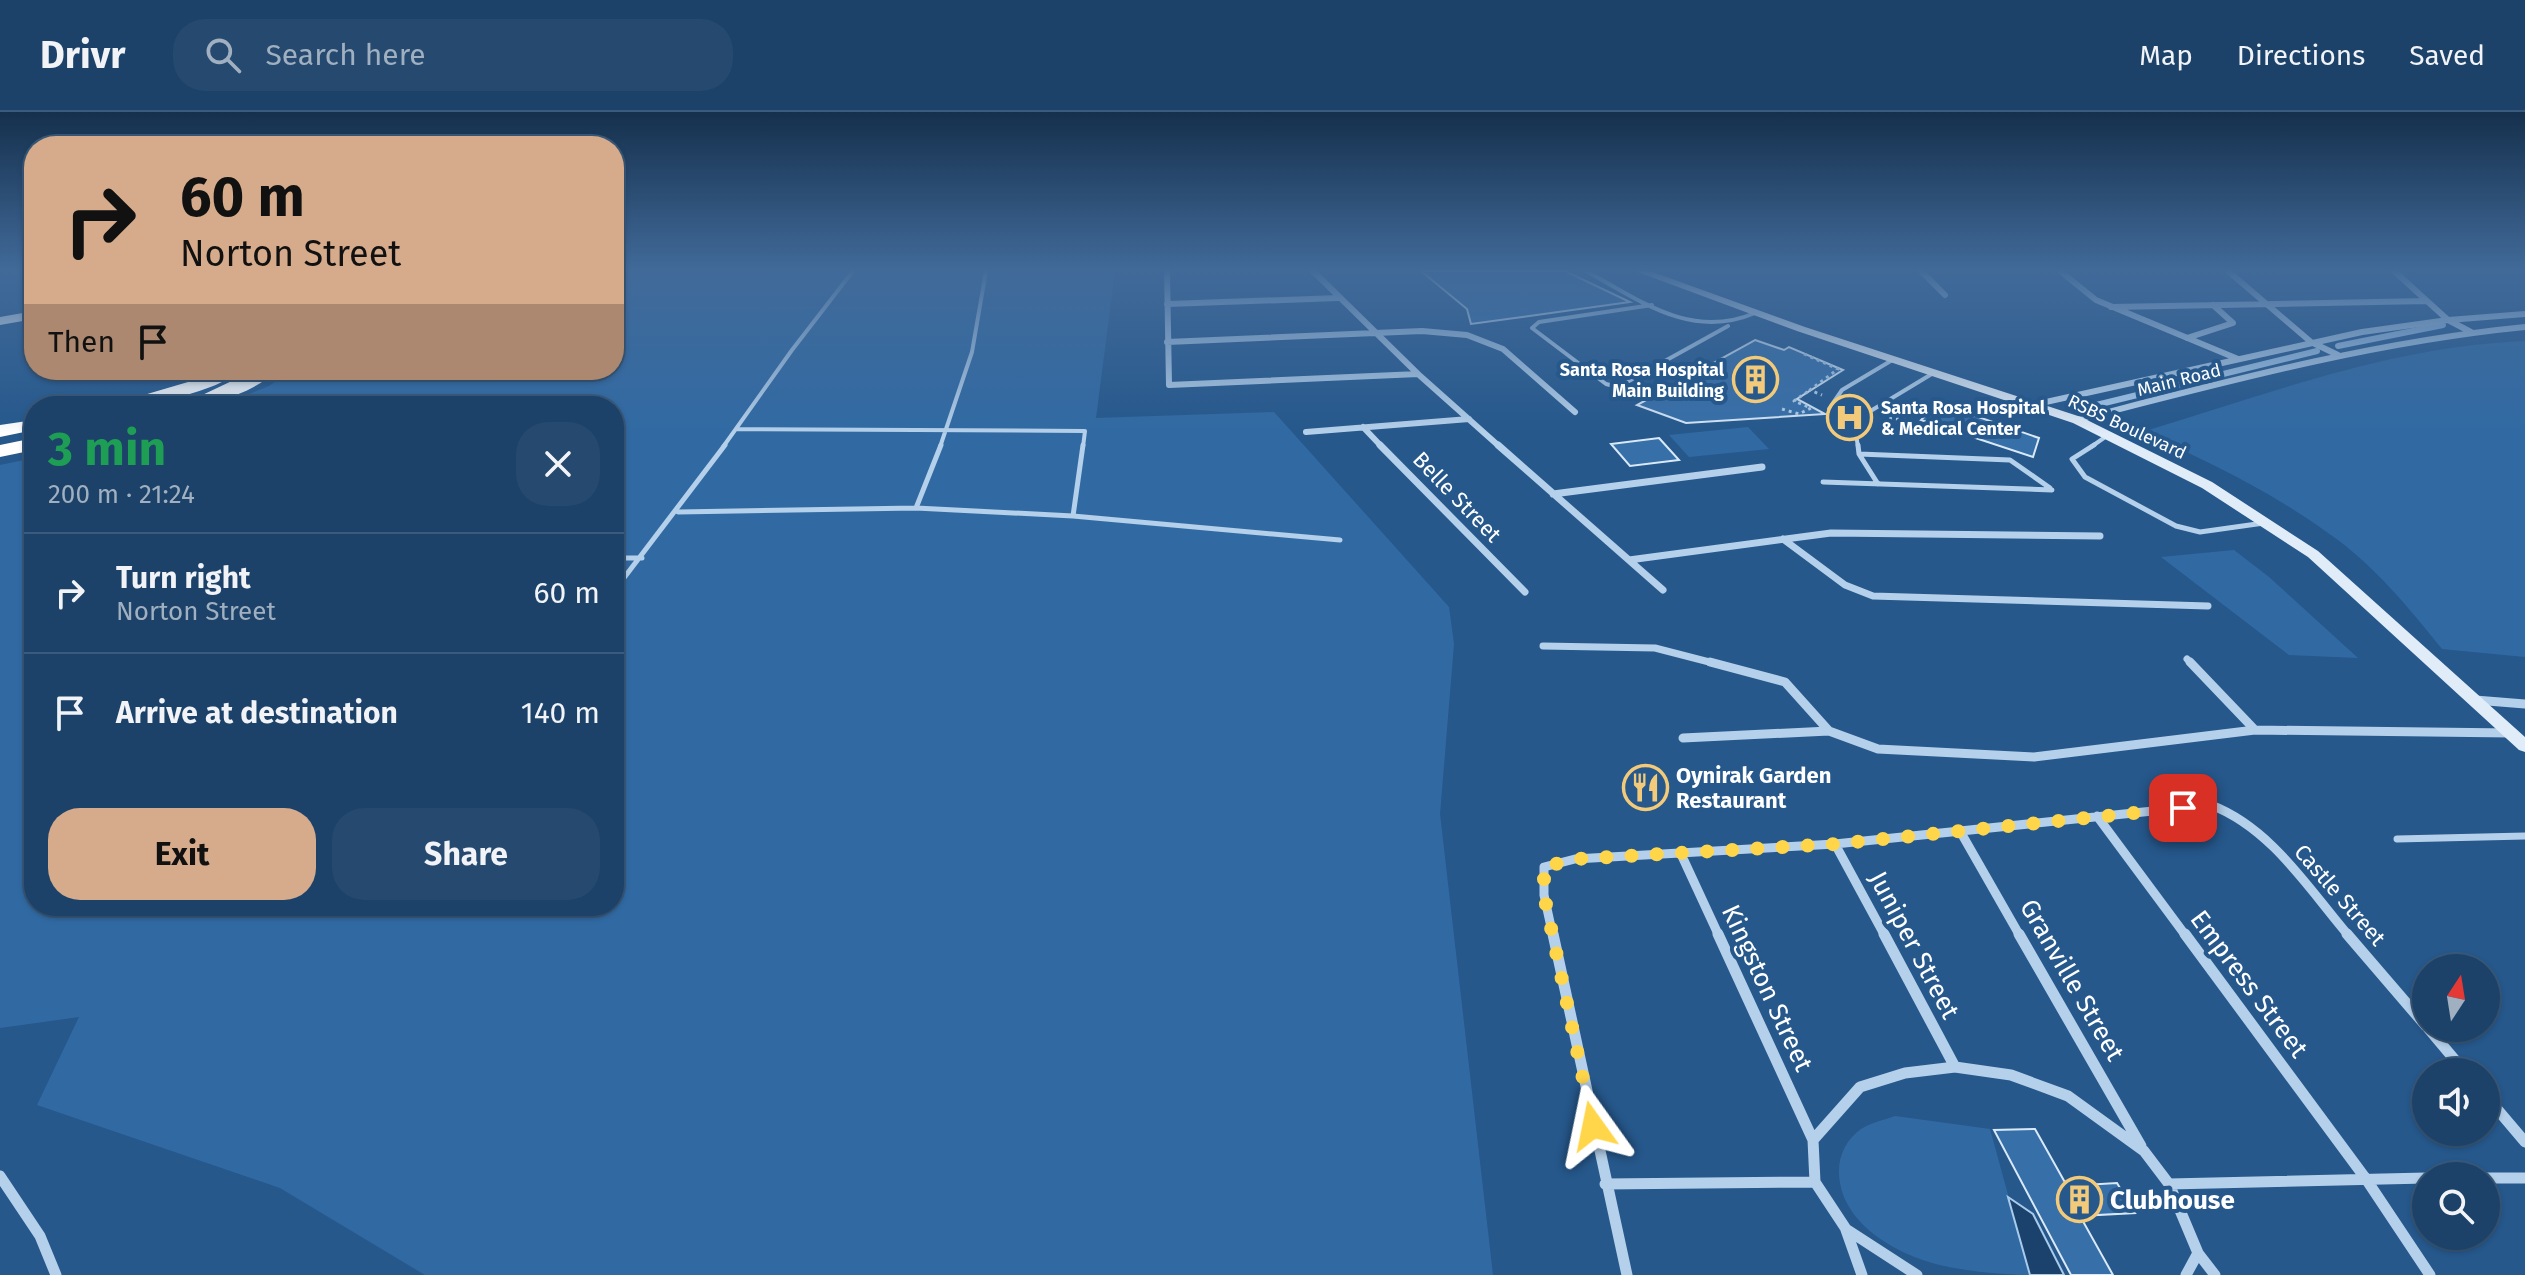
<!DOCTYPE html>
<html lang="en">
<head>
<meta charset="utf-8">
<style>
	:root { --surface:#1c4269; --page:#25496f; --text:#f1f3f6; --muted:#a0b0c0; --line:#3a5b7d; --accent:#d6ab8b }
	body { margin:0; font-family:"Fira Sans",sans-serif; background:var(--page); color:var(--text); height:100vh; display:flex; flex-direction:column; font-size:30px; white-space:nowrap }
	* { box-sizing:border-box; margin:0 }
	p { font-size:26px; color:var(--muted) }
	.icon { flex:none; width:44px; height:44px; fill:none; stroke:currentColor; stroke-width:2; stroke-linecap:round; stroke-linejoin:round }
	.map { position:relative; flex:1; overflow:hidden }
	.panel { position:absolute; left:24px; top:284px; width:600px; height:520px; display:flex; flex-direction:column; background:var(--surface); border-radius:32px; box-shadow:0 2px 6px #0004,0 0 0 2px var(--line) }
	.panel>* { flex:none }
	.hud { position:absolute; left:24px; top:24px; width:600px; height:244px; border-radius:32px; box-shadow:0 2px 6px #0004,0 0 0 2px var(--line); background:#d6ab8b; color:#111; overflow:hidden }
	.needle { width:52px; rotate:12deg }
	.tools { position:absolute; left:2412px; top:842px; display:grid; gap:16px }
	.tools a { display:grid; place-items:center; width:88px; height:88px; border-radius:50%; background:var(--surface); box-shadow:0 2px 6px #0004,0 0 0 2px var(--line); font-size:40px }
	.pin { position:absolute; display:grid; place-items:center; width:68px; height:68px; color:#fff; margin:-34px; border-radius:16px; box-shadow:0 4px 12px #0006 }
	.me { position:absolute; width:88px; margin:-44px; rotate:348deg; stroke-linejoin:round; filter:drop-shadow(0 0 6px #0008) }
	.turn { display:flex; align-items:center; gap:28px; height:168px; padding:0 24px; font-size:36px }
	.turn .icon { width:104px; height:104px; stroke-width:2.5 }
	.turn b { display:block; font-size:56px; line-height:68px }
	.then { display:flex; align-items:center; height:76px; padding:0 24px; background:#0003; gap:16px; font-size:30px }
	.round { display:grid; place-items:center; flex:none; width:84px; height:84px; border-radius:32px; background:var(--page) }
	.summary { display:flex; align-items:center; justify-content:space-between; height:136px; padding:0 24px }
	h1 { font-size:48px; font-weight:700; line-height:60px; color:#1e9e55 }
	.primary-button { display:flex; gap:16px; margin-top:auto; padding:16px 24px }
	.primary-button a { flex:1; height:92px; border-radius:32px; background:var(--accent); color:#111; font-size:32px; font-weight:700; line-height:92px; text-align:center }
	.primary-button a+a { background:var(--page); color:var(--text) }
	ul { padding:0; list-style:none }
	li { display:flex; align-items:center; gap:24px; height:120px; padding:0 24px; border-top:2px solid var(--line) }
	li div { flex:1 }
	li b { display:block; font-size:30px }
	li em { font-style:normal }
	header { display:flex; align-items:center; gap:48px; box-sizing:border-box; height:112px; padding:0 40px; background:var(--surface); border-bottom:2px solid var(--line) }
	header strong { font-size:38px }
	nav { display:flex; gap:44px; margin-inline-start:auto; font-size:28px }
	.search { width:560px; height:72px; background:var(--page); display:flex; align-items:center; gap:20px; box-sizing:border-box; padding:0 28px; border-radius:32px; color:var(--muted); font-size:30px }
	.map>svg:first-child { display:block }
	.green { fill:#316aa3 }
	.water { fill:#1b426c; stroke:#a9cbeb; stroke-width:2 }
	.lines { fill:none; stroke-linecap:round; stroke-linejoin:round }
	.stream { stroke:#a9cbeb; stroke-width:6 }
	.building { fill:#376fa8; stroke:#d9e9f8; stroke-width:2 }
	.path { stroke:#b5d0ea; stroke-width:3; stroke-dasharray:3 4; stroke-linecap:butt }
	.lane-far2 { stroke:#b5d0ea; stroke-width:4 }
	.lane-far1 { stroke:#b5d0ea; stroke-width:5 }
	.lane { stroke:#b5d0ea; stroke-width:7 }
	.street-far3 { stroke:#b5d0ea; stroke-width:6 }
	.street-far2 { stroke:#b5d0ea; stroke-width:7 }
	.street-far1 { stroke:#b5d0ea; stroke-width:9 }
	.street { stroke:#b5d0ea; stroke-width:11 }
	.secondary { fill:#e0ecf8; fill-rule:evenodd }
	.primary { fill:#f9fbfe; fill-rule:evenodd }
	.highway { fill:#fff; fill-rule:evenodd }
	.route { stroke:#ffd54a; stroke-width:14; stroke-dasharray:0 25.2 }
	.labels { text-anchor:middle; dominant-baseline:central; stroke-width:8; stroke-linejoin:round; paint-order:stroke }
	.far-poi-label { font-size:18px; font-weight:bold; fill:#fff; stroke:#26588c; text-anchor:end }
	.far-street-label { font-size:18px; fill:#fff; stroke:#26588c }
	.street-label { font-size:22px; fill:#fff; stroke:#26588c }
	.poi-label { font-size:22px; font-weight:bold; fill:#fff; stroke:#26588c; text-anchor:start }
	.near-street-label { font-size:26px; fill:#fff; stroke:#26588c }
	.near-poi-label { font-size:26px; font-weight:bold; fill:#fff; stroke:#26588c; text-anchor:start }
</style>
</head>
<body>
<header>
<strong>Drivr</strong>
<div class="search"><svg class="icon" aria-label="search" viewBox="0 0 24 24"><circle cx="10" cy="10" r="6"/><path d="M15 15l6 6"/></svg>Search here</div>
<nav><a>Map</a><a>Directions</a><a>Saved</a></nav>
</header>
<div class="map">
<svg width="2525" height="1163" viewBox="0 0 2525 1163">
	<rect width="100%" height="100%" fill="#26588c"/>
	<path class="green" d="M614 159H1115L1096 306 1274 300 1449 495 1454 532 1440 702 1493 1163H425L280 1076 37 993 79 905 0 916V353L34 346V794H614V294H219L269 274 292 258H614Z
		M2525 229V545L2442 537C2409 496 2374 453 2331 423 2272 380 2208 349 2142 320 2268 282 2392 234 2525 229Z
		M1748 315 1769 337 1689 345 1669 323Z
		M2234 438 2269 465 2358 546 2289 543 2161 445Z
		M1895 1004 1990 1017 2030 1163C2003 1163 1951 1158 1926 1149 1886 1136 1839 1106 1839 1059 1839 1042 1847 1027 1861 1017 1870 1011 1884 1008 1895 1004Z"/>
	<path class="water" d="M2008 1085 2033 1102 2064 1163H2030Z"/>
	<g class="lines">
		<path class="stream" d="M2338 234 2443 213
			M2084 296 2317 239"/>
	</g>
	<path class="building" d="M1421 159H1565L1630 190 1471 212 1467 197Z
		M1755 228 1784 238 1789 235 1843 258 1797 287 1825 302 1686 311 1637 293Z
		M1938 291 2039 326 2033 345 1921 308Z
		M1659 326 1679 348 1630 354 1611 332Z
		M2035 1017 2067 1074 2117 1071 2135 1101 2080 1104 2113 1163H2071L1994 1018Z"/>
	<g class="lines">
		<path class="path" d="M1804 242 1838 257 1810 278 1822 283
			M1782 297 1799 302 1811 296 1794 289 1810 278
			M1889 306 1910 308 1937 288 1978 302 1986 295"/>
		<path class="lane-far2" d="M1586 159C1641 189 1691 228 1755 201
			M1652 193 1539 210 1532 216 1606 272 1618 275 1728 214
			M1894 247 1842 278 1829 297 1854 309 1935 260
			M1854 309 1858 335
			M736 317 1085 319 1083 335
			M723 335 792 238 853 159
			M940 335 972 240 986 159
			M2091 335 2108 323"/>
		<path class="lane-far1" d="M1858 333 1859 342 1878 372
			M2094 333 2072 347 2085 365 2176 414 2200 420 2264 411
			M1859 342 2010 348 2050 376
			M1823 370 2052 378
			M916 396 941 333
			M678 400 916 396 1073 404 1340 428
			M1073 404 1083 333
			M614 446H642
			M614 479 725 333"/>
		<path class="lane" d="M2397 727 2525 724"/>
		<path class="street-far3" d="M1167 159 1169 273 1418 262
			M1313 159 1418 262 1500 335
			M1921 159 1945 183
			M2060 159 2096 188 2238 247
			M2228 159 2311 230 2338 243
			M2394 159 2448 208 2471 220
			M1167 192 1338 186
			M2111 195 2426 189
			M2187 226 2233 211 2213 193
			M1167 230 1422 219 1467 223 1503 237 1575 300
			M2032 293 2362 220 2448 208 2525 202
			M2077 308C2225 270 2372 230 2525 215
			M1363 315 1382 335
			M1306 320 1469 307"/>
		<path class="street-far2" d="M1380 333 1525 480
			M1498 333 1663 478
			M1553 382 1762 355
			M1783 427 1845 473 1873 484 2208 494
			M1629 448 1831 421 2100 424
			M1543 534 1655 536 1717 552
			M2187 547 2192 552"/>
		<path class="street-far1" d="M1710 550 1785 570 1829 619 1878 637 2034 645 2255 618 2511 621
			M2190 550 2255 618
			M2475 588 2525 592
			M1683 626 1829 619
			M2097 704 2186 824
			M1960 719 2020 824
			M1835 732 1885 824
			M1681 742 1719 824
			M1553 824 1544 783V755L1575 747 1835 732 2211 693C2271 716 2308 776 2349 824"/>
		<path class="street" d="M1553 822 1627 1163
			M1718 822 1813 1028
			M1884 822 1955 955
			M2019 822 2141 1034
			M2185 822 2366 1067 2430 1163
			M2347 822 2426 914
			M2428 916 2465 960
			M2486 984 2525 1030
			M0 1064 40 1124 56 1163
			M2486 1066H2525
			M1605 1072 1815 1070
			M2169 1072 2426 1066
			M1846 1118 1862 1163
			M2198 1141 2215 1163
			M1917 1163 1846 1117 1815 1070 1813 1028 1860 975 1905 961 1955 955 2011 963 2068 984 2144 1039 2169 1072 2198 1141 2186 1163"/>
		<path class="secondary" d="M1635 159H1650L1805 215 2081 305 2212 370 2318 439 2525 625V640L2519 638 2308 445 2202 376 2073 311 1797 219Z"/>
		<path class="primary" d="M34 199V207L0 213V205Z"/>
		<path class="highway" d="M217 258H240C218 280 147 294 117 294L120 290 188 270Z
			M255 258H277C255 281 210 294 179 294Z
			M34 308V318L0 325V313Z
			M34 326V338L0 345V333Z"/>
	</g>
	<linearGradient id="sky" x2="0" y2="1"><stop stop-color="#15304d"/><stop offset="0.49" stop-color="#416a99"/><stop offset="1" stop-color="#416a99" stop-opacity="0"/></linearGradient>
	<rect width="2525" height="322" fill="url(#sky)"/>
	<g class="lines">
		<path class="route" d="M1593 1014 1544 783V755L1575 747 1835 732 2183 696"/>
	</g>
	<defs>
		<symbol id="building-ring" viewBox="-11 -11 22 22"><circle r="9.5" fill="#26588c" stroke="#f3ca7a" stroke-width="1.5"/><path d="M-4-6H4V6H1V3H-1V6H-4ZM-2.5-4.3h1.7v1.8h-1.7ZM.8-4.3h1.7v1.8H.8ZM-2.5-1h1.7V.8h-1.7ZM.8-1h1.7V.8H.8Z" fill="#f3ca7a"/></symbol>
		<symbol id="hospital-ring" viewBox="-11 -11 22 22"><circle r="9.5" fill="#26588c" stroke="#f3ca7a" stroke-width="1.5"/><path d="M-5-5h3v3.5h4V-5h3V5h-3V1.5h-4V5h-3Z" fill="#f3ca7a"/></symbol>
		<symbol id="restaurant-ring" viewBox="-11 -11 22 22"><circle r="9.5" fill="#26588c" stroke="#f3ca7a" stroke-width="1.5"/><path d="M-5-6h1v4h1v-4h1v4h1v-4h1v5L-1.5 .5V6h-2V.5L-5-1ZM5-6V6H3V1.5H1.5Q1.5-4 5-6Z" fill="#f3ca7a"/></symbol>
	</defs>
	<g fill-rule="evenodd">
		<use href="#building-ring" x="1730" y="242" width="51" height="51"/>
		<use href="#hospital-ring" x="1824" y="280" width="51" height="51"/>
		<use href="#restaurant-ring" x="1620" y="650" width="51" height="51"/>
		<use href="#building-ring" x="2054" y="1062" width="51" height="51"/>
	</g>
	<g class="labels">
		<g class="far-poi-label">
			<text x="1724" y="258">Santa Rosa Hospital<tspan x="1724" dy="21">Main Building</tspan></text>
			<text x="1881" y="296" text-anchor="start">Santa Rosa Hospital<tspan x="1881" dy="21">&amp; Medical Center</tspan></text>
		</g>
		<g class="far-street-label">
			<text transform="translate(2179 268) rotate(-14)">Main Road</text>
			<text transform="translate(2127 315) rotate(25)">RSBS Boulevard</text>
		</g>
		<g class="street-label">
			<text transform="translate(1457 385) rotate(46)">Belle Street</text>
			<text transform="translate(2340 783) rotate(49)">Castle Street</text>
		</g>
		<g class="poi-label">
			<text x="1676" y="663">Oynirak Garden<tspan x="1676" dy="25">Restaurant</tspan></text>
		</g>
		<g class="near-street-label">
			<text transform="translate(1914 833) rotate(62)">Juniper Street</text>
			<text transform="translate(2072 868) rotate(60)">Granville Street</text>
			<text transform="translate(2249 872) rotate(53)">Empress Street</text>
			<text transform="translate(1767 876) rotate(65)">Kingston Street</text>
		</g>
		<g class="near-poi-label">
			<text x="2110" y="1088">Clubhouse</text>
		</g>
	</g>
</svg>
<div class="tools">
<a><svg class="needle" viewBox="-14 -14 28 28"><path d="M0-13l5 13h-10z" fill="#e53935"/><path d="M0 13l5-13h-10z" fill="#a0b0c0"/></svg></a>
<a><svg class="icon" aria-label="sound" viewBox="0 0 24 24"><path d="M4 9h4l5-4v14l-5-4H4zM17 9q2 3 0 6"/></svg></a>
<a><svg class="icon" aria-label="search" viewBox="0 0 24 24"><circle cx="10" cy="10" r="6"/><path d="M15 15l6 6"/></svg></a>
</div>
<div class="pin" style="left:2183px;top:696px;background:#d93025"><svg class="icon" aria-label="arrive" viewBox="0 0 24 24"><path d="M6 21V4h12l-3 4 3 4H6"/></svg></div>
<svg class="me" style="left:1593px;top:1014px" viewBox="-20 -20 40 40"><path d="M0-17L14 15 0 8-14 15z" fill="#ffd54a" stroke="#fff" stroke-width="4"/></svg>
<div class="hud">
<div class="turn"><svg class="icon" aria-label="right" viewBox="0 0 24 24"><path d="M7 20v-9h11M14 6l5 5-5 5"/></svg><div><b>60 m</b>Norton Street</div></div>
<div class="then">Then<svg class="icon" aria-label="arrive" viewBox="0 0 24 24"><path d="M6 21V4h12l-3 4 3 4H6"/></svg></div>
</div>
<section class="panel">
<div class="summary"><div><h1>3 min</h1><p>200 m · 21:24</p></div><a class="round"><svg class="icon" aria-label="close" viewBox="0 0 24 24"><path d="M6 6l12 12M18 6L6 18"/></svg></a></div>
<ul>
<li><svg class="icon" aria-label="right" viewBox="0 0 24 24"><path d="M7 20v-9h11M14 6l5 5-5 5"/></svg><div><b>Turn right</b><p>Norton Street</p></div><em>60 m</em></li>
<li><svg class="icon" aria-label="arrive" viewBox="0 0 24 24"><path d="M6 21V4h12l-3 4 3 4H6"/></svg><div><b>Arrive at destination</b></div><em>140 m</em></li>
</ul>
<div class="primary-button"><a>Exit</a><a>Share</a></div>
</section>
</div>
</body>
</html>
